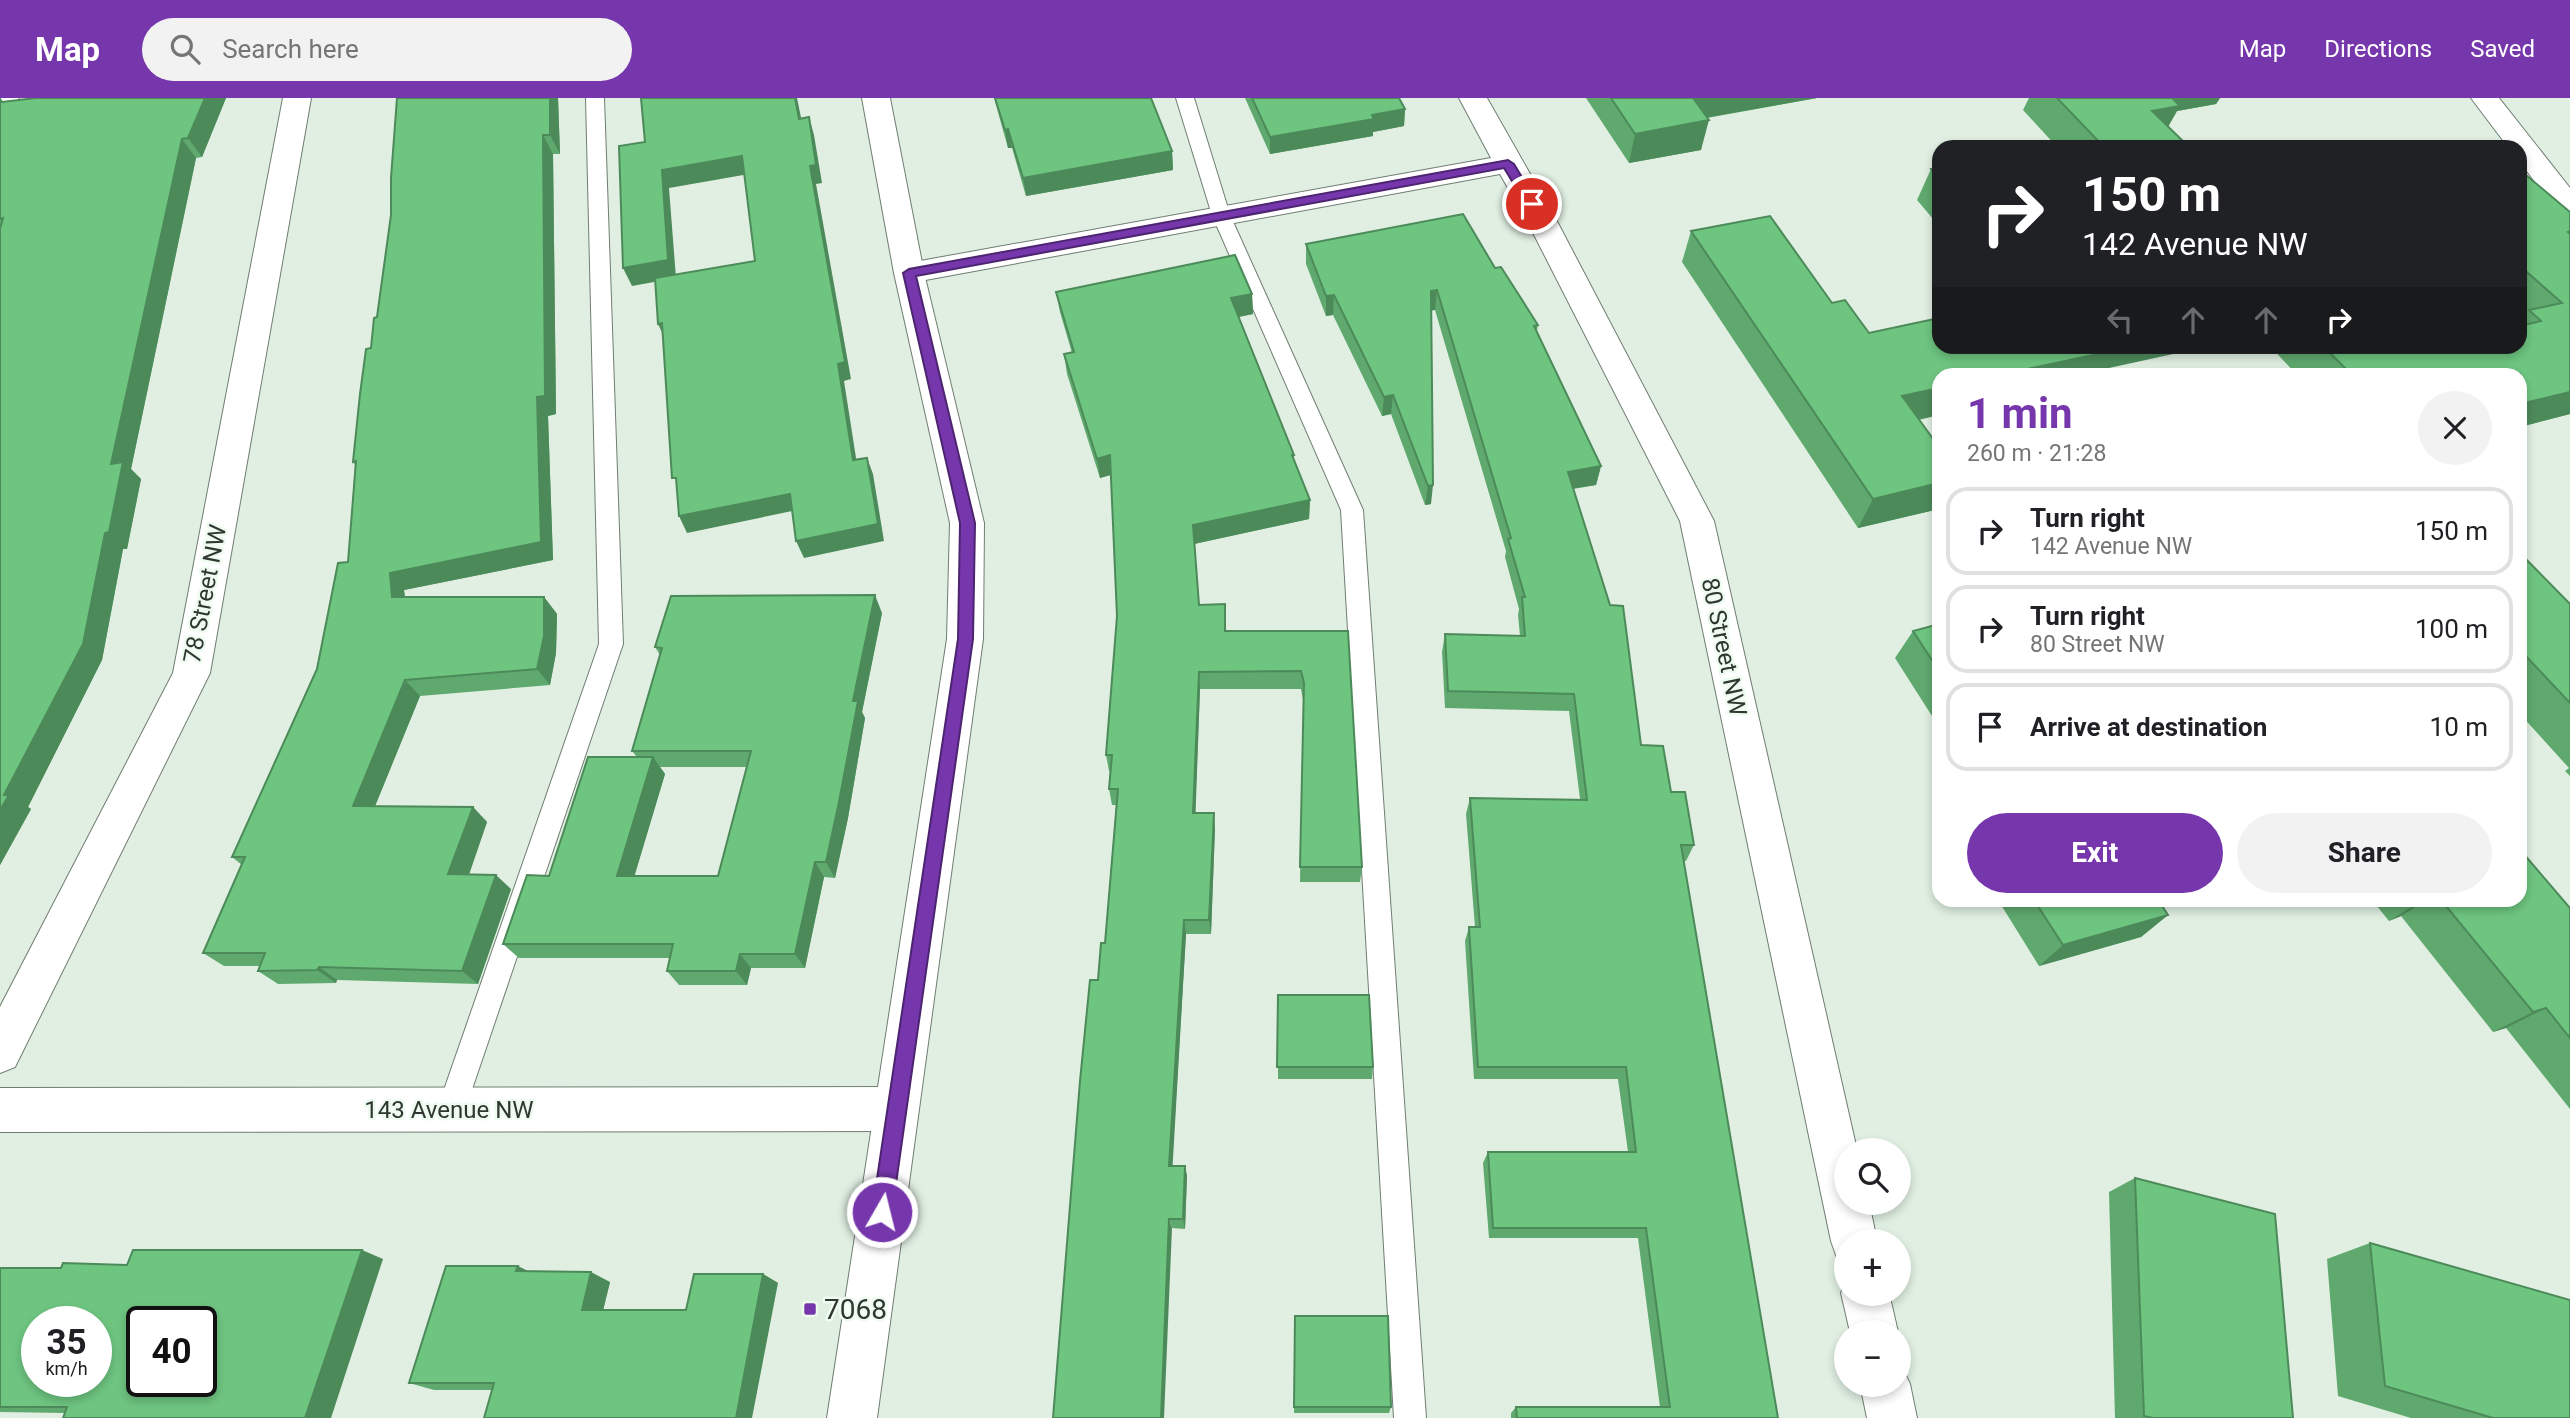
<!DOCTYPE html>
<html lang="en">
<head>
<meta charset="utf-8">
<style>
	:root { --surface:#fff; --page:#f2f2f2; --text:#202124; --muted:#757577; --line:#e0e0e0; --accent:#7737ac }
	body { margin:0; font-family:Roboto,sans-serif; background:var(--page); color:var(--text); height:100vh; display:flex; flex-direction:column; font-size:26px; white-space:nowrap }
	* { box-sizing:border-box; margin:0 }
	p { font-size:23px; color:var(--muted) }
	.icon { flex:none; width:38px; height:38px; fill:none; stroke:currentColor; stroke-width:2; stroke-linecap:round; stroke-linejoin:round }
	.map { position:relative; flex:1; overflow:hidden }
	.drawer { position:absolute; left:1932px; top:270px; width:595px; height:539px; display:flex; flex-direction:column; background:var(--surface); border-radius:21px; box-shadow:0 4px 10px #0003 }
	.drawer>* { flex:none }
	.guide { position:absolute; left:1932px; top:42px; width:595px; height:214px; border-radius:21px; box-shadow:0 4px 10px #0003; background:#202124; color:#fff; overflow:hidden }
	.buttons { position:absolute; left:1834px; top:1040px; display:grid; gap:14px }
	.buttons a { display:grid; place-items:center; width:77px; height:77px; border-radius:50%; background:var(--surface); box-shadow:0 4px 10px #0003; font-size:35px }
	.speed { position:absolute; left:21px; top:1208px; display:flex; gap:14px; font-size:35px; font-weight:700; text-align:center }
	.speed>* { display:grid; place-content:center; width:91px; height:91px; border-radius:50%; background:var(--surface); box-shadow:0 4px 10px #0003; line-height:1 }
	.speed small { font-size:18px; font-weight:400 }
	.speed .limit { border:4px solid #111; border-radius:10px; background:#fff; color:#111 }
	.pin { position:absolute; display:grid; place-items:center; width:60px; height:60px; color:#fff; margin:-30px; border:4px solid #fff; border-radius:50%; box-shadow:0 2px 7px #0007 }
	.me { position:absolute; width:77px; margin:-38px; rotate:8deg; stroke-linejoin:round; filter:drop-shadow(0 0 5px #0008) }
	.turn { display:flex; align-items:center; gap:24px; height:147px; padding:0 35px; font-size:32px }
	.turn .icon { width:91px; height:91px; stroke-width:2.5 }
	.turn b { display:block; font-size:49px; line-height:60px }
	.lanes { display:flex; align-items:center; height:66px; padding:0 35px; background:#0003; justify-content:center; gap:35px; direction:ltr }
	.lanes .off { opacity:.35 }
	.round { display:grid; place-items:center; flex:none; width:74px; height:74px; border-radius:37px; background:var(--page) }
	.headline { display:flex; align-items:center; justify-content:space-between; height:119px; padding:0 35px }
	h1 { font-size:42px; font-weight:700; line-height:52px; color:var(--accent) }
	.button { display:flex; gap:14px; margin-top:auto; padding:14px 35px }
	.button a { flex:1; height:80px; border-radius:42px; background:var(--accent); color:#fff; font-size:28px; font-weight:700; line-height:80px; text-align:center }
	.button a+a { background:var(--page); color:var(--text) }
	ul { padding:0; list-style:none }
	li { display:flex; align-items:center; gap:21px; height:88px; margin:0 14px 10px; padding:0 21px; border:4px solid var(--line); border-radius:21px }
	li div { flex:1 }
	li b { display:block; font-size:26px }
	li em { font-style:normal }
	header { display:flex; align-items:center; gap:42px; box-sizing:border-box; height:98px; padding:0 35px; background:var(--accent); color:#fff }
	header strong { font-size:33px }
	nav { display:flex; gap:38px; margin-inline-start:auto; font-size:24px }
	.search { width:490px; height:63px; background:var(--page); display:flex; align-items:center; gap:18px; box-sizing:border-box; padding:0 24px; border-radius:38px; color:var(--muted); font-size:26px }
	.map>svg:first-child { display:block }
	.lines { fill:none; stroke-linecap:round; stroke-linejoin:round }
	.service-casing { stroke:#707d71; stroke-width:2 }
	.minor-casing { stroke:#707d71; stroke-width:2 }
	.tertiary-casing { stroke:#707d71; stroke-width:2 }
	.service { fill:#fff; fill-rule:evenodd }
	.minor { fill:#fff; fill-rule:evenodd }
	.tertiary { fill:#fff; fill-rule:evenodd }
	.wall { fill:#5fa96e; fill-rule:evenodd }
	.shaded-wall { fill:#4d8a5a }
	.building { fill:#6ec580; stroke:#4d8a5a; stroke-width:2; fill-rule:evenodd }
	.route { fill:#7737ac; stroke:#4d2470; stroke-width:2 }
	.poi-dot { fill:#7737ac; stroke:#edfcef; stroke-width:2.5 }
	.labels { text-anchor:middle; dominant-baseline:central; stroke-width:5; stroke-linejoin:round; paint-order:stroke }
	.street-label { font-size:24px; fill:#303631; stroke:#edfcef }
	.near-poi-label { font-size:28px; fill:#303631; stroke:#edfcef; text-anchor:start }
</style>
</head>
<body>
<header>
<strong>Map</strong>
<div class="search"><svg class="icon" aria-label="search" viewBox="0 0 24 24"><circle cx="10" cy="10" r="6"/><path d="M15 15l6 6"/></svg>Search here</div>
<nav><a>Map</a><a>Directions</a><a>Saved</a></nav>
</header>
<div class="map">
<svg width="2570" height="1320" viewBox="0 0 2570 1320">
	<rect width="100%" height="100%" fill="#e0efe2"/>
	<g class="lines">
		<defs>
			<path id="service" d="M1 0H19L6 23 0 24Z
				M586 0H604L623 546 465 1012 461 1022 451 1026 441 1022 437 1012 599 546Z
				M1176 0H1194L1230 117 1363 412 1426 1320H1394L1341 412 1212 117Z"/>
			<path id="minor" d="M283 0H311L210 575 15 969 0 975V909L173 575Z
				M1459 0H1487L1559 127 1714 423 1857 1052H1846V1104H1869L1877 1143H1846V1163L1837 1160 1831 1143 1680 423 1529 127 1500 76 909 185 898 182 894 175 898 168 909 165 1491 60Z
				M2471 0H2499L2570 90V119L2560 117 2520 64V49H2508Z
				M897 989 913 996 919 1011 913 1026 897 1033 0 1034V990Z
				M1846 1183V1195H1889L1898 1234H1850L1841 1195Z
				M1899 1267 1902 1269 1910 1286 1917 1320H1867L1860 1286H1899Z"/>
			<path id="tertiary" d="M862 0H890L924 175 984 425 983 541 877 1320H827L947 541 950 425 894 175Z"/>
		</defs>
		<use href="#service" class="service-casing"/>
		<use href="#minor" class="minor-casing"/>
		<use href="#tertiary" class="tertiary-casing"/>
		<use href="#service" class="service"/>
		<use href="#minor" class="minor"/>
		<use href="#tertiary" class="tertiary"/>
	</g>
	<path class="wall" d="M226 0 202 59 196 60 131 371 141 381 127 451H123L102 562 28 709 31 711 0 767V1L3 4Z
		M558 0 560 56H553L556 316 548 318 553 462 404 492 405 499H544L557 516 556 555 550 587 420 598 375 708 473 709 487 724 469 777 511 791 478 886 337 882 336 885 278 886 258 873 260 868H224L203 855 242 767 232 759 317 571 348 464 355 367 353 364 371 250 377 219Z
		M994 0H1151L1172 53 1173 72 1026 98 1012 50H1008Z
		M1245 0H1399L1405 11 1404 28 1373 34V38L1270 56Z
		M1586 0H1817L1707 20 1701 52 1629 65Z
		M2029 0H2220L2216 6 2177 13 2168 29 2189 49H2057L2023 12Z
		M1939 69V128L1917 102 1931 71Z
		M2520 72 2570 114V316L2520 329V276H2296L2270 248H2418L2421 251 2520 248Z
		M1691 133 1832 205 1869 235 2086 275 2085 276H1939V317L1919 322 1939 349V411L1858 430 1682 164Z
		M1306 146 1495 170 1538 227 1537 233 1601 368 1596 387 1573 391 1641 647 1671 694 1694 747 1686 763H1684L1778 1320H1511V1315L1516 1309H1660L1638 1140H1489L1483 1065 1488 1054H1628L1618 981H1474L1465 843 1469 829H1475L1466 716 1470 700 1580 701 1569 613 1445 610 1442 554 1445 536 1520 538 1518 517 1519 511 1505 459 1506 453 1435 212H1431V406L1425 407 1391 316 1382 318 1333 217 1326 218 1306 166Z
		M1056 194 1252 196 1253 216 1239 219 1294 357V364L1310 402 1309 421 1194 446 1199 507 1225 506 1226 533H1348L1362 769 1360 784H1300L1303 602 1301 591H1200L1195 715 1215 730 1211 836H1186L1172 1068H1185L1187 1078 1185 1131 1172 1130 1098 882 1105 845 1116 707H1112L1109 691 1110 673H1109L1106 657 1117 518 1111 377 1100 380 1067 276 1064 256 1072 255 1060 214Z
		M2520 455 2570 506V678L2565 673 2569 670 2520 616Z
		M882 515 862 614 865 620 848 720 835 780 824 779 805 870H751L747 887H679L667 873 670 860H519L503 846 549 778 637 659 632 653 660 557 655 549ZM660 669H747L718 778H634L665 676Z
		M1939 526V629L1895 560 1913 533Z
		M1998 802H2158L2168 817 2141 839 2039 868Z
		M2372 802H2520L2570 810V1011L2506 930 2493 934 2401 818 2389 823Z
		M1278 897 1373 969 1372 981H1278Z
		M2135 1080 2293 1320H2115L2109 1094Z
		M2370 1145 2570 1320H2411L2338 1298 2327 1161Z
		M383 1161 65 1315 0 1314V1170H61L127 1167Z
		M528 1173 610 1184 603 1212H686L763 1176 778 1185 492 1292H434L409 1285Z
		M1295 1218 1391 1309 1389 1315H1294Z"/>
	<path class="shaded-wall" d="M205 0H226L202 59 188 40Z
		M550 0H558L560 56 550 37Z
		M795 0H797L805 39 799 21Z
		M1688 0H1817L1681 24Z
		M2153 0H2220L2216 6 2177 13 2162 39 2134 45Z
		M1405 11 1404 28 1373 34V38L1270 56V39L1372 17Z
		M809 19 814 37 822 85 816 86 851 281 844 283 859 379 853 362 838 266 810 68Z
		M1709 22 1701 52 1629 65 1635 36Z
		M1008 31 1012 50H1008L1005 32Z
		M543 37 553 56 556 316 548 318 553 462 404 492 407 516 392 499 390 475 537 299Z
		M182 41 196 60 131 371 141 381 127 451H123L102 562 28 709 31 711 0 767V712L4 697 105 435 111 366Z
		M1172 53 1173 72 1026 98 1023 80Z
		M742 58 749 76 669 90 676 180 632 188 623 170 662 72Z
		M1437 192 1435 212 1429 213 1431 193Z
		M1252 196 1253 216 1232 220 1231 200Z
		M1334 197 1333 217 1326 218V198Z
		M662 225 666 243 658 226Z
		M2090 248H2210L2086 275 2085 276H2004Z
		M1939 290V317L1887 328 1902 298Z
		M2570 294V316L2520 329V306Z
		M1393 297 1391 316 1382 318 1384 299Z
		M1110 357 1113 376 1100 380 1097 361Z
		M867 360 873 376 884 443 804 460 796 443Z
		M1601 368 1596 387 1563 392 1568 374Z
		M1939 385V411L1858 430 1873 401Z
		M1433 387 1431 406 1425 407 1428 388Z
		M790 396 797 412 687 435 679 418Z
		M1310 402 1309 421 1194 446 1193 427Z
		M875 497 882 515 862 614 865 620 848 720 835 780 826 764 853 603Z
		M544 499 557 516 556 555 550 587 537 571Z
		M1199 574 1200 591 1195 730 1193 715Z
		M405 582 420 598 369 723 353 708Z
		M653 659 665 676 630 793 617 778Z
		M473 709 487 724 464 790 448 776Z
		M1214 715 1215 730 1211 836 1209 822Z
		M815 764 824 779 805 870 795 856Z
		M496 777 511 791 478 886 462 873Z
		M2422 802H2427L2401 818 2389 823Z
		M2168 817 2141 839 2039 868 2063 847Z
		M1184 822 1186 836 1172 1078 1169 1068Z
		M740 856 751 870 747 887 736 873Z
		M319 869 337 882 336 885 317 872Z
		M2546 910 2506 930 2493 934 2533 914Z
		M1185 1068 1187 1078 1185 1131 1183 1121Z
		M1169 1121 1172 1130 1164 1320H1161Z
		M362 1152 383 1161 331 1320H305Z
		M518 1168 538 1178 516 1173Z
		M591 1174 610 1184 601 1221 582 1212Z
		M763 1176 778 1185 752 1320H736Z"/>
	<path class="building" d="M36 0H205L188 40 182 41 111 366 123 364 109 434 105 435 83 546 4 697H9L0 712V131L3 120 0 121V1L2 4Z
		M397 0H550V37H543L545 298 537 299 541 444 390 475 392 499H544V538L537 571 405 582 353 708 473 709 448 776 496 777 462 873 319 869 317 872 258 873 265 855H203L245 759H232L317 571 338 465 348 464 356 363 353 364 360 296 366 251 371 250 374 220 377 219 391 117V80Z
		M641 0H795L799 21 809 19 816 67 810 68 845 264 838 266 853 362 867 360 878 426 796 443 790 396 679 418 676 380H672L662 225 658 226 655 180 755 163 742 58 662 72 668 162 623 170 619 48 645 44Z
		M995 0H1151L1172 53 1023 80 1008 31 1005 32Z
		M1252 0H1399L1405 11 1372 17 1374 21 1270 39Z
		M1611 0H1693L1709 22 1635 36Z
		M2057 0H2172L2180 8 2152 13 2189 49H2104Z
		M2487 45 2492 49H2466Z
		M1939 69V80L1931 71Z
		M2520 72 2570 114V133L2568 134 2570 136V294L2520 306V276H2351L2323 248H2418L2421 251 2434 248H2520V228L2541 223 2529 212 2562 205 2520 168Z
		M1463 116 1495 170 1501 169 1538 227 1534 228 1601 368 1568 374 1610 507 1623 508 1641 647 1663 648 1671 694H1685L1694 747H1681L1778 1320H1517L1516 1309H1670L1646 1130H1493L1488 1054H1636L1626 969H1478L1469 829H1480L1470 700 1587 702 1574 596 1448 593 1445 536 1525 538 1522 499H1525L1508 441 1511 440 1437 192 1431 193 1433 387 1428 388 1393 297 1384 299 1334 197 1326 198 1306 146Z
		M1770 118 1832 205 1845 202 1869 235 1939 220V248H2092L2098 256 2004 276H1939V290L1902 298 1939 349V385L1873 401 1691 133Z
		M1235 157 1252 196 1231 200 1294 357H1292L1310 402 1193 427 1199 507 1225 506V533H1348L1362 769H1300L1304 585 1301 573 1199 574 1193 715H1214L1209 822H1184L1169 1068H1185L1183 1121H1169L1161 1320H1053L1080 983 1090 882H1098L1101 845H1105L1118 691H1109L1112 657H1106L1117 518 1110 357 1097 361 1064 256 1074 254 1056 194Z
		M2520 455 2570 506V605L2525 557 2520 558Z
		M875 497 853 603H858L839 704 826 764H815L795 856H740L736 873H667L673 846H503L527 777 549 778 588 659H653L617 778H718L751 653H632L662 550 655 549 671 498Z
		M1939 526V573L1913 533Z
		M2522 754 2570 810V940L2546 910 2533 914 2441 802H2520V755Z
		M2034 802H2158L2168 817 2063 847Z
		M1278 897H1369L1373 969H1277Z
		M2135 1080 2275 1116 2293 1320H2153L2144 1318Z
		M2370 1145 2570 1202V1320H2493L2385 1288Z
		M133 1152H362L305 1320H63L67 1309H0V1170H61L63 1165 127 1167ZM37 1223H96V1283H37ZM142 1223H201V1283H142Z
		M446 1168H518L516 1173 591 1174 582 1212H686L694 1176H763L736 1320H484L494 1285H409Z
		M1295 1218H1388L1391 1309H1294Z"/>
	<path class="route" d="M1508 62 1514 66 1538 106 1536 109H1528L1504 70 916 178 975 425 973 541 892 1114 889 1120 882 1123 875 1120 872 1114 958 541 960 425 903 175 909 171Z"/>
	<rect class="poi-dot" x="803" y="1204" width="14" height="14" rx="3.5"/>
	<g class="labels">
		<g class="street-label">
			<text transform="translate(205 496) rotate(-79)">78 Street NW</text>
			<text transform="translate(1724 549) rotate(78)">80 Street NW</text>
			<text x="449" y="1012">143 Avenue NW</text>
		</g>
		<g class="near-poi-label">
			<text x="824" y="1211">7068</text>
		</g>
	</g>
</svg>
<div class="buttons">
<a><svg class="icon" aria-label="search" viewBox="0 0 24 24"><circle cx="10" cy="10" r="6"/><path d="M15 15l6 6"/></svg></a>
<a>+</a>
<a>−</a>
</div>
<div class="speed"><div>35<small>km/h</small></div><div class="limit">40</div></div>
<div class="pin" style="left:1532px;top:106px;background:#d93025"><svg class="icon" aria-label="arrive" viewBox="0 0 24 24"><path d="M6 21V4h12l-3 4 3 4H6"/></svg></div>
<svg class="me" style="left:882px;top:1114px" viewBox="-20 -20 40 40"><circle r="17" fill="#7737ac" stroke="#fff" stroke-width="3"/><path d="M0-11L8 9 0 5-8 9z" fill="#fff"/></svg>
<div class="guide">
<div class="turn"><svg class="icon" aria-label="right" viewBox="0 0 24 24"><path d="M7 20v-9h11M14 6l5 5-5 5"/></svg><div><b>150 m</b>142 Avenue NW</div></div>
<div class="lanes"><svg class="icon off" aria-label="left" viewBox="0 0 24 24"><path d="M17 20v-9H6M10 6l-5 5 5 5"/></svg><svg class="icon off" aria-label="ahead" viewBox="0 0 24 24"><path d="M12 20V5M6 11l6-6 6 6"/></svg><svg class="icon off" aria-label="ahead" viewBox="0 0 24 24"><path d="M12 20V5M6 11l6-6 6 6"/></svg><svg class="icon" aria-label="right" viewBox="0 0 24 24"><path d="M7 20v-9h11M14 6l5 5-5 5"/></svg></div>
</div>
<section class="drawer">
<div class="headline"><div><h1>1 min</h1><p>260 m · 21:28</p></div><a class="round"><svg class="icon" aria-label="close" viewBox="0 0 24 24"><path d="M6 6l12 12M18 6L6 18"/></svg></a></div>
<ul>
<li><svg class="icon" aria-label="right" viewBox="0 0 24 24"><path d="M7 20v-9h11M14 6l5 5-5 5"/></svg><div><b>Turn right</b><p>142 Avenue NW</p></div><em>150 m</em></li>
<li><svg class="icon" aria-label="right" viewBox="0 0 24 24"><path d="M7 20v-9h11M14 6l5 5-5 5"/></svg><div><b>Turn right</b><p>80 Street NW</p></div><em>100 m</em></li>
<li><svg class="icon" aria-label="arrive" viewBox="0 0 24 24"><path d="M6 21V4h12l-3 4 3 4H6"/></svg><div><b>Arrive at destination</b></div><em>10 m</em></li>
</ul>
<div class="button"><a>Exit</a><a>Share</a></div>
</section>
</div>
</body>
</html>
